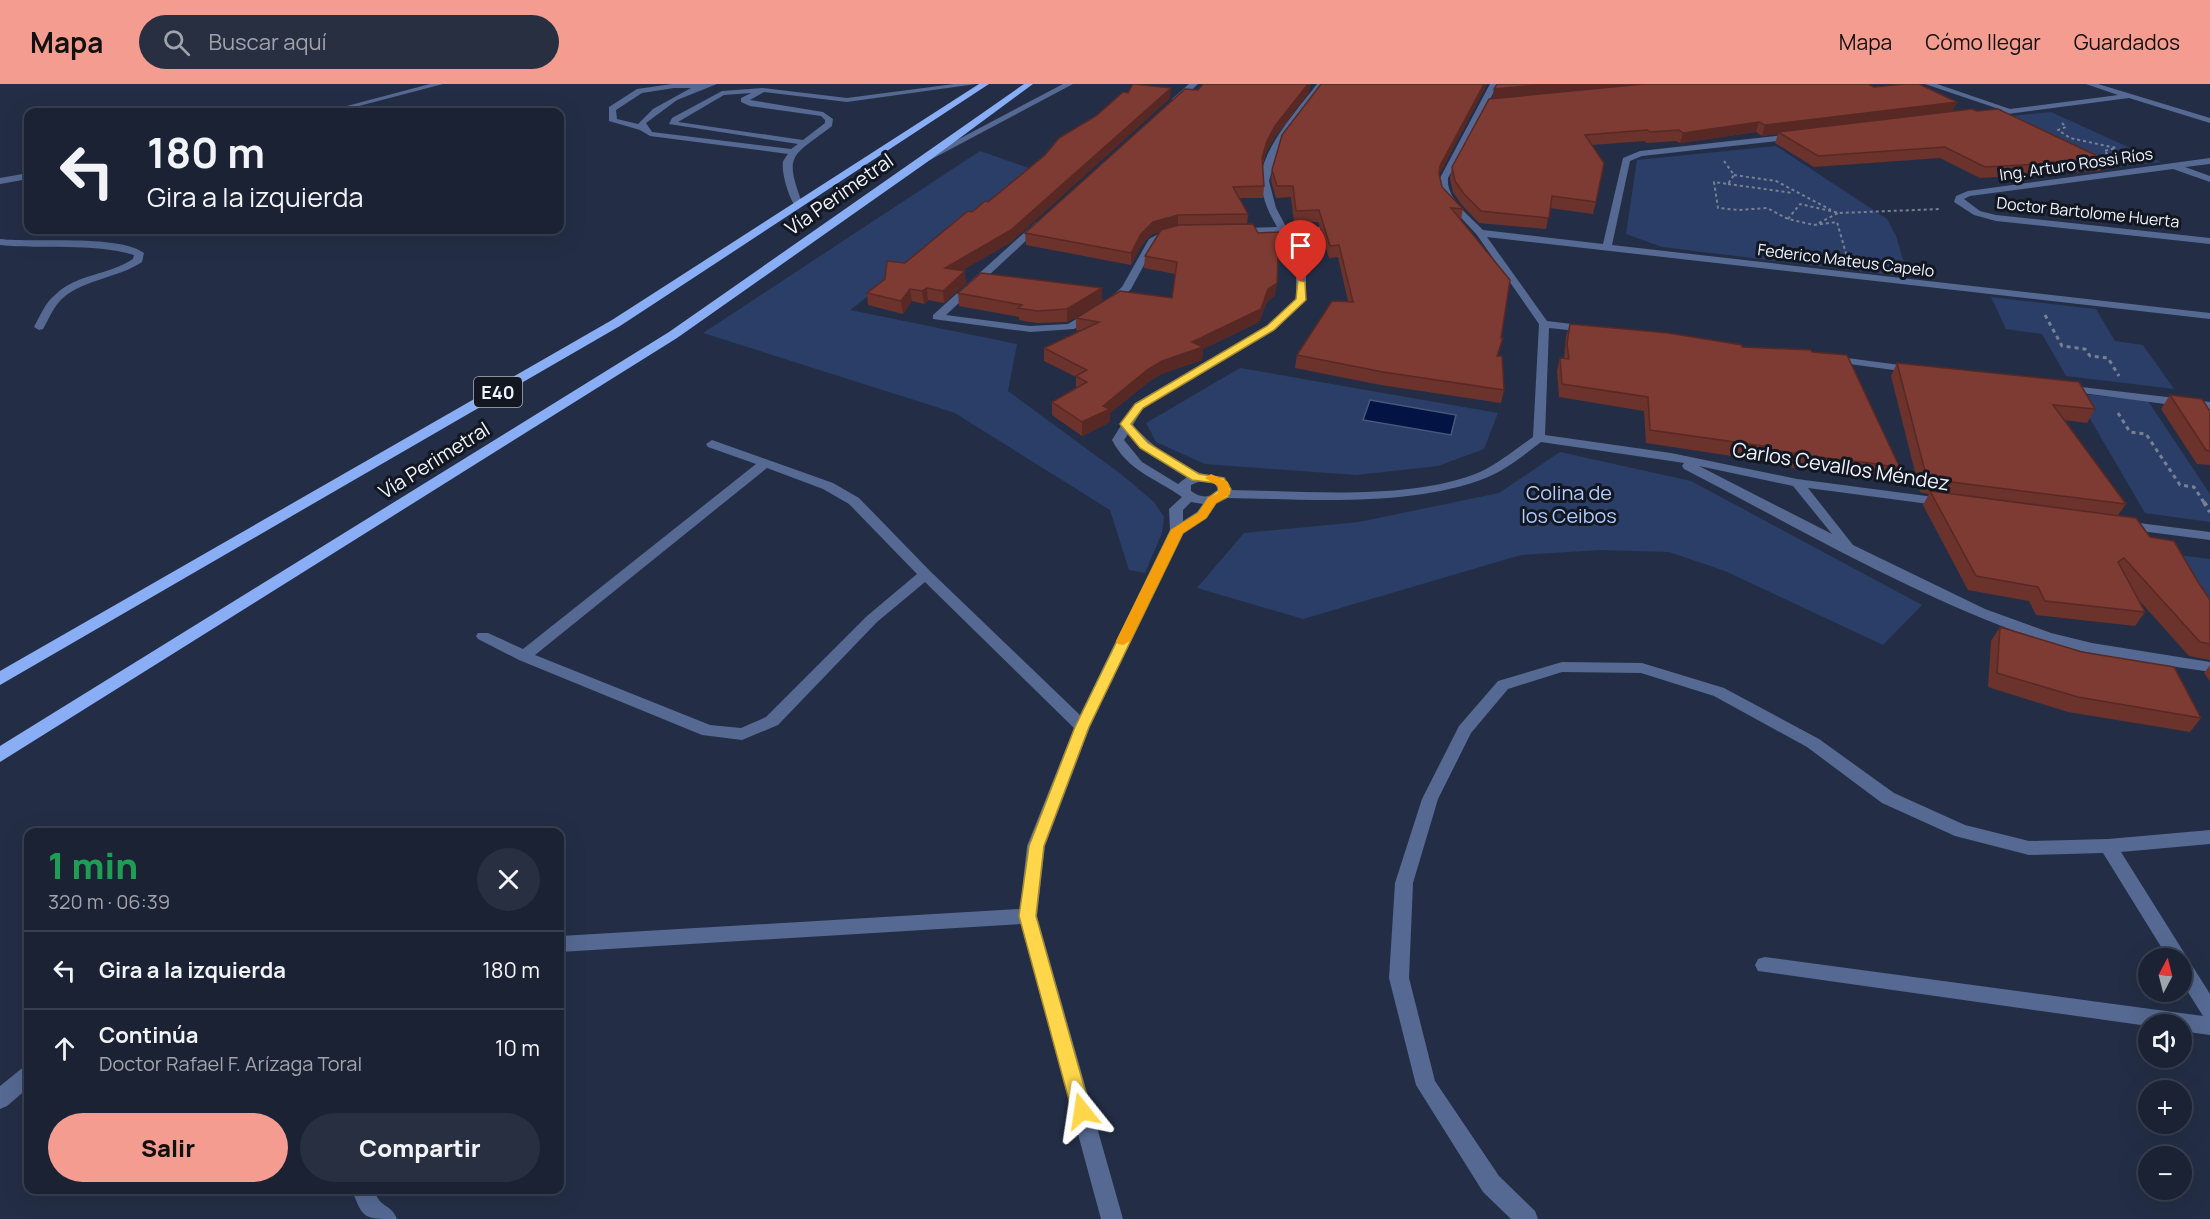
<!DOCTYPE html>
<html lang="es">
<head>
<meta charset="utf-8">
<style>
	:root { --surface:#1a2234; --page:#272f40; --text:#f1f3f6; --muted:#9fa4ac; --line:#383f4f; --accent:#f59c90 }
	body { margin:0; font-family:Manrope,sans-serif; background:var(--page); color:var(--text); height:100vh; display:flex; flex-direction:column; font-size:22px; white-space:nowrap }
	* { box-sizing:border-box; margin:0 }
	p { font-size:20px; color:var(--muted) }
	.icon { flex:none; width:33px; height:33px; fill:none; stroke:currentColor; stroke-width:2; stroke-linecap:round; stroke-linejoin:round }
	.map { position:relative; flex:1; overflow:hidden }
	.drawer { position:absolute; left:24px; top:744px; width:540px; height:366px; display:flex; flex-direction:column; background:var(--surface); border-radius:12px; box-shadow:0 6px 24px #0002,0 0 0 2px var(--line) }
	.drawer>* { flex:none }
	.top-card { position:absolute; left:24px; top:24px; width:540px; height:126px; border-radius:12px; box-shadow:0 6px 24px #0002,0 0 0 2px var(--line); background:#1a2234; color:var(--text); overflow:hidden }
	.needle { width:39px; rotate:7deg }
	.fabs { position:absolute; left:2138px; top:864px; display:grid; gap:12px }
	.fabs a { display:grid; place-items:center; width:54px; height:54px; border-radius:50%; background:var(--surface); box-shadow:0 6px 24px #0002,0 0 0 2px var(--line); font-size:30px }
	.pin { position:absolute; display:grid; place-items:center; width:51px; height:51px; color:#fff; margin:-62px -26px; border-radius:50% 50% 50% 0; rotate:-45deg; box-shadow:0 0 6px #0007 }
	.pin .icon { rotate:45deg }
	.me { position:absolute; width:66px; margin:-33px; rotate:345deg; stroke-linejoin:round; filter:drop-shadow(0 0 4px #0008) }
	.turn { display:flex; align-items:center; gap:21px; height:126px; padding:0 24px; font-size:27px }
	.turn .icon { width:78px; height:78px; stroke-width:2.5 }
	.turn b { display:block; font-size:42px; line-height:51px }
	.round { display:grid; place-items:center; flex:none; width:63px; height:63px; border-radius:32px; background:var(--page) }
	.overview { display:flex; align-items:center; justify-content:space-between; height:102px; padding:0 24px }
	h1 { font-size:36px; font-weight:800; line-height:45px; color:#1e9e55 }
	.primary-button { display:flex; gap:12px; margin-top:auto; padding:12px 24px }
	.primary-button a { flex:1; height:69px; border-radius:36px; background:var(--accent); color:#111; font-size:24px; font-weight:800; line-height:69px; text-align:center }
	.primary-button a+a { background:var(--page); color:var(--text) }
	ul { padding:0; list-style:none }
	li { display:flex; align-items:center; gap:18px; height:78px; padding:0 24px; border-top:2px solid var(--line) }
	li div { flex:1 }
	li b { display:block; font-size:22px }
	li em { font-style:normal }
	header { display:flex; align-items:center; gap:36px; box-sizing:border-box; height:84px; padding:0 30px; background:var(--accent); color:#111 }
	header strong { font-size:28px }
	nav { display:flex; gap:33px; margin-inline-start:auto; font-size:21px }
	.search { width:420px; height:54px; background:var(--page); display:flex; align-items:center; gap:15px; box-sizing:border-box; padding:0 21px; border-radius:33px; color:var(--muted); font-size:22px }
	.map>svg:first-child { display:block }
	.green { fill:#2a3e68 }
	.water { fill:#031344; stroke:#4a577c; stroke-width:1.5 }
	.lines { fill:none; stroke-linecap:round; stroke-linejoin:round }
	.path-far2 { stroke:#788092; stroke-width:2; stroke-dasharray:3 3; stroke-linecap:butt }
	.path-far1 { stroke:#788092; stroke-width:3; stroke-dasharray:4 4; stroke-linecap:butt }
	.path { stroke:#788092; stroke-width:4; stroke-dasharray:4.5 4.5; stroke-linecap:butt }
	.service { fill:#556992; fill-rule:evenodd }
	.minor { fill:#556992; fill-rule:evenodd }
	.trunk { fill:#8aaef6; fill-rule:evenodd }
	.wall { fill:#6c332c }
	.shaded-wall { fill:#582924 }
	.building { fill:#7d3b33; stroke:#582924; stroke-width:1.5 }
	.route { fill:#ffd54a; stroke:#a68a30; stroke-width:1.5 }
	.slow { fill:#f59e0b }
	.labels { text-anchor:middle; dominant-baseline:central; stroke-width:6; stroke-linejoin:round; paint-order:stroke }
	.far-street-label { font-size:16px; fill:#f0f5ff; stroke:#121721 }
	.shield { fill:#121721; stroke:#adb2bc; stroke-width:1.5 }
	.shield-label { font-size:18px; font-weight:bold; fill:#f0f5ff }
	.street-label { font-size:20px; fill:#f0f5ff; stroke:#121721 }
	.park-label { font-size:20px; fill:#b1cafc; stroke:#121721 }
</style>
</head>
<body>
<header>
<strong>Mapa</strong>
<div class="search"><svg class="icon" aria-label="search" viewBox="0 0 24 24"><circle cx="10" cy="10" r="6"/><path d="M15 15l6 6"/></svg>Buscar aquí</div>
<nav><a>Mapa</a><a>Cómo llegar</a><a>Guardados</a></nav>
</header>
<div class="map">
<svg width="2210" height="1135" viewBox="0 0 2210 1135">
	<rect width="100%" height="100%" fill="#232e46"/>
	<path class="green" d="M2051 28 2161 78 2119 83 2010 32Z
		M1776 62 1887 135 1896 152 1908 193 1662 163 1626 150 1637 76Z
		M980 67 1032 85 850 226 1017 260 1008 307 1121 390 1154 418 1164 433 1162 449 1145 489 1129 486 1110 426 955 329 703 249Z
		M1991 213 2096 225 2115 257 2143 261 2174 305 2066 292 2042 250 2006 245Z
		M1240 284 1498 329 1484 365 1438 382 1356 391 1205 380 1156 358 1146 339Z
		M2075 309 2148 317 2210 410V438L2145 429Z
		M1560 368 1691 397 1922 521 1883 561 1725 487 1669 468 1600 466 1521 471 1303 535 1197 504 1244 449 1359 438 1499 409Z
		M2171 470 2210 475V537Z"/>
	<path class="water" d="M1370 316 1456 331 1451 351 1363 336Z"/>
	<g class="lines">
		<path class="path-far2" d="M2062 39 2066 43 2058 46 2070 54 2116 64 2104 67 2110 72
			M1724 77 1734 91 1728 100 1714 98 1718 124 1739 126 1767 124 1788 135 1814 141 1837 138 1847 173
			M1734 91 1776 97 1831 126
			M1728 100 1793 109
			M1788 135 1800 120 1839 129 1941 125
			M1819 139 1838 129
			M1306 145 1324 144"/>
		<path class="path-far1" d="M2045 231 2062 262 2085 265 2090 272 2108 274 2119 292
			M2118 329 2130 348 2146 350 2180 401 2194 403 2205 420"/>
		<path class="path" d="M2204 418 2210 428"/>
		<path class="service" d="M430 0H443L336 28H324Z
			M672 0H717L677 16 646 39 652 48 791 65 798 60 669 40 672 34 722 7 763 4 847 14 954 0H976L847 18 764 8 750 16 823 28 833 35 832 42C792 73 783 69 803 121L798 124C790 120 781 88 783 78 783 77 787 71 788 70L650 52 640 46 609 37V23L637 5ZM674 4H691L653 25 638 40 617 35 616 26 642 9ZM751 9 741 14V18L750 22 821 32 825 36V39L803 56 678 38 724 11Z
			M28 89V95L0 100V94Z
			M0 155C34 159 119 150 144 169L142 178C118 194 86 195 64 213 54 221 49 235 43 245L39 246 34 243C40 232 45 219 55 211 76 190 109 191 133 175L134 171C90 158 45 166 0 161Z"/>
		<path class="minor" d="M1063 0H1073L930 76 923 74Z
			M1189 0H1198L1178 19H1172V15Z
			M1317 0H1325L1279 61 1269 97 1276 124 1306 180V216L1275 246 1143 324 1133 341C1149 359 1175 380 1197 388 1209 393 1221 389 1230 401V406C1305 407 1411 417 1480 388 1499 379 1516 365 1533 353L1539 240 1477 151 1442 113 1439 102 1440 94 1490 0H1498L1448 94C1446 115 1470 132 1483 146L1603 160 1623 74 1640 67 1794 50 1797 51V55L1642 72 1630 77 1612 161 2210 229V235L1487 153 1547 237 1588 242 1593 245 1588 248 1549 244 1545 351 1671 369 1797 395 1949 415 1951 418 1949 421 1944 422 1808 404 1853 461 1985 525 2051 549 2092 559 2210 578V588C2154 579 2094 574 2040 556 1916 513 1800 445 1684 385L1682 382 1684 379 1671 377 1541 358C1524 371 1507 385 1488 393 1413 424 1306 415 1227 414L1217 418 1207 434 1183 448 1090 643 1045 762 1037 832 1123 1135H1101L1021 840 560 868V852L1020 825 1027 762 1074 644 925 498 877 538 778 641 742 656 702 651 519 576 478 555 476 552 478 549H488L523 565 756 380 708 363 706 360 712 356 833 399 859 414 930 487 1080 631 1170 446 1169 425 1182 413C1155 394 1128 387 1112 356L1135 319 1267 242 1296 215V180L1280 149 1238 150 1233 147 1238 144 1277 143C1269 129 1263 116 1261 100 1258 68 1299 24 1317 0ZM1128 350 1140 364 1187 393 1178 400 1142 378 1124 356ZM1699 382 1793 402 1832 450ZM767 384 823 405 849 420 917 490 867 532 766 633 741 644 710 641 535 571ZM1200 397H1209L1216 401 1218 408C1208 414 1200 414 1191 407V401ZM1191 418 1203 420 1197 428 1183 437V426Z
			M1925 0H1937L2010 25 2118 11 2086 0H2098L2210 34V39L2129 14 1985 33 1981 31 1982 29 2002 26Z
			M2210 74V80L2185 83 2210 92V98L2173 85 1970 112 1964 115 1980 127 1996 131 2210 154V160L1996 137 1974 131 1954 118 1956 112 1968 107Z
			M1036 138 1044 140 946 231 1030 242 1068 240 1109 215 1122 203 1149 155 1162 148 1175 146 1180 149 1156 159 1131 205 1117 219 1074 245 1030 248 933 235V231Z
			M1832 272 1915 283 1921 286 1915 289 1828 277 1826 275Z
			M2064 301 2210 318V326L2060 306 2058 304Z
			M2123 437 2210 448V456L2118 444 2116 441 2118 438Z
			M1562 578 1642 579 1724 604 1819 655 1894 709 1965 741 2029 757 2108 755 2210 746V760L2121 768 2210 910V951L2181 947V940L2148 942 1758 887 1755 881 1758 875 1765 873 2203 932 2181 897V874H2168L2103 769 2029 771 1955 752 1882 719 1807 663 1714 612 1641 589 1562 588 1508 605 1471 649 1438 715 1413 799 1409 894 1435 997 1499 1092 1535 1127 1538 1135H1511L1483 1108 1416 1001 1389 894 1395 799 1422 715 1459 642 1498 597Z
			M28 983V1004L7 1022 0 1025V1002L21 985Z
			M352 1106H374C380 1125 391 1119 397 1135 363 1135 363 1135 352 1106Z"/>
		<path class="trunk" d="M979 0H989L620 242 0 601V587L612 236Z
			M1024 0H1033L930 76 677 254 0 678V662L669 248Z"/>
	</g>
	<path class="wall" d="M1203 0H1310L1309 8 1275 53 1266 68 1263 80 1264 102 1263 114H1239L1248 130 1247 140 1275 211 1267 218 1259 238 1203 265 1202 276 1161 290 1147 299 1110 329V338L1082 352 1052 331V318L1076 304V293L1044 277V264L1080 247 1076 246V234L1172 214 1175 190 1144 184 1145 172 1160 148 1152 150 1141 162 1131 181 1026 161 1025 149 1198 6Z
		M1321 0H1487L1439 91 1442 103 1463 125 1461 136 1501 254H1503L1498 272 1504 306 1501 319 1381 301 1295 284 1297 271 1348 217 1338 173 1329 174 1318 138 1294 139 1291 113 1276 114 1271 97 1272 86Z
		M1874 3 1957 18 1952 28 2106 76 2100 87 1980 94 1940 74 1814 83 1775 59 1778 50 1762 52 1756 48 1680 59 1676 57 1647 59 1644 57 1592 61 1596 118 1593 130 1550 124 1546 145 1479 139 1462 121 1453 108 1450 95 1452 83 1492 14Z
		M1170 14 1011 158 963 186 966 199 944 219 928 216 924 220 912 217 903 230 868 221 867 209 905 179 972 128 988 118Z
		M1102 204V217L1067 238 1037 239 1019 236V233L959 222 958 209Z
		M1570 240 1742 263 1812 268 1900 384 1893 398 1864 392 1804 386 1765 379V377L1646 359 1644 327 1559 313 1557 287 1560 274 1564 275 1566 252Z
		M1897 279 2095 325 2087 339 2064 336 2126 420 2118 431 2150 453 2198 498 2210 516V576L2189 572 2137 514 2145 528 2135 542 2036 531 2029 517 1968 506 1923 421 1929 410 1920 408 1891 292Z
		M2170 311 2210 327V381L2197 380 2161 325Z
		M2000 543 2201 634 2190 648 2068 628 1988 603 1991 557Z
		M2210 581V597L2204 589Z"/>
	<path class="shaded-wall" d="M1308 0H1310L1309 8 1275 53 1266 68 1261 85 1262 74 1267 57 1275 42Z
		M1484 0H1487L1438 93 1440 82Z
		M1549 0H1656L1492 15 1494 5Z
		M1171 4 1170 14 1011 158 946 196 945 184Z
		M1957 18 1952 28 1778 48V50L1762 52 1765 41Z
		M1759 38 1756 48 1680 59 1683 49Z
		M1178 131V143L1152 150 1141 162 1131 181V169L1141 150 1153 138Z
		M965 187 966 199 944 219 943 207Z
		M1277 199 1275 211 1267 218 1259 238 1203 265 1202 276 1161 290 1147 299 1110 329V338L1082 352V338L1147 286 1192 258Z
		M927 204 928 216 924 220 922 207Z
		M1102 204V217L1067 238V225Z
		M910 205 912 217 903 230 901 217Z"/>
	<path class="building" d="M1133 0 1171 4 1011 146 945 184 965 187 943 207 927 204 922 207 910 205 901 217 867 209 885 195 887 177 905 179 968 127 972 128 985 117 988 118 1045 71 1059 54 1096 32 1123 8 1128 9Z
		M1203 0H1308L1275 42 1267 57 1262 74 1264 102 1233 103 1248 130 1178 131 1153 138 1141 150 1131 169 1025 149 1185 5 1198 6Z
		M1321 0H1484L1440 82 1439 90 1442 103 1463 125 1451 124 1510 196 1501 254H1503L1497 272H1502L1504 306 1383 288 1297 271 1332 217 1353 218 1339 161 1330 162 1319 126 1296 127 1293 102H1277L1272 86 1282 51Z
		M1497 0H1549L1494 5Z
		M1644 0H1868L1874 3 1905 0H1919L1957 18 1765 41 1759 38 1683 49 1679 46 1650 48 1647 46 1585 51 1604 79 1596 118 1552 112 1549 134 1481 127 1464 110 1455 97 1452 83 1489 15Z
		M1972 25 1977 27 1998 25 2106 76 1985 83 1945 63 1818 72 1778 48Z
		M1253 140 1258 149 1279 148 1277 199 1268 205 1261 225 1192 258 1203 263 1162 277 1147 286 1103 322 1110 325 1082 338 1052 318 1087 298 1076 292 1087 286 1044 264 1099 238 1076 234 1120 207 1172 214 1177 178 1145 172 1161 146 1179 141Z
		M981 189 1102 204 1067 225 1037 227 1018 224 1022 221 958 209Z
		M1570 240 1668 249 1742 261V263L1811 266 1812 268 1847 271 1900 384 1870 379 1810 372 1770 365V363L1650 346 1648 313 1562 300 1560 274 1569 275 1567 260Z
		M1897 279 2079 298 2095 325 2053 321 2126 420 1927 395Z
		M2170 311 2202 315 2210 327V367L2206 366Z
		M1930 407 2136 434 2150 453 2174 457 2198 498 2210 516V560L2200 558 2124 474 2118 478 2145 528 2045 517 2038 503 1976 492Z
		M2000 543 2082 568 2174 583 2201 634 2078 613 1997 589Z"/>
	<path class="route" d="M1298 196 1305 198 1306 216 1274 246 1143 324 1131 340 1148 359 1199 390 1224 394 1231 405 1228 413 1216 419 1206 434 1183 449 1089 643 1044 762 1036 832 1091 1027 1089 1033 1082 1036 1075 1033 1072 1027 1019 832 1029 762 1075 643 1171 446 1198 429 1208 414 1220 405 1215 399 1192 396 1140 364 1120 340 1135 320 1267 242 1296 215Z"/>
	<path class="slow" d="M1211 390 1228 398 1230 410 1216 419 1206 434 1183 449 1130 557 1123 561 1118 560 1116 557 1171 446 1198 429 1208 414 1218 409V402L1205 394Z"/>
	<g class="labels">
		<g class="far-street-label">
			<text transform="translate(2076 80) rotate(-8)">Ing. Arturo Rossi Ríos</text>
			<text transform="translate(2088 128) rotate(6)">Doctor Bartolome Huerta</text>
			<text transform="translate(1846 176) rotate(7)">Federico Mateus Capelo</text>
		</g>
		<rect class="shield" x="474" y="293" width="48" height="30" rx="4.5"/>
		<g class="shield-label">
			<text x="498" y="308">E40</text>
		</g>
		<g class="street-label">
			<text transform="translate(839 110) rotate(-35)">Vía Perimetral</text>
			<text transform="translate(434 376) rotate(-32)">Vía Perimetral</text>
			<text transform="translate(1841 382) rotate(9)">Carlos Cevallos Méndez</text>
		</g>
		<g class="park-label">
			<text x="1569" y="408">Colina de<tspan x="1569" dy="23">los Ceibos</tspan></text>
		</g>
	</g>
</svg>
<div class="fabs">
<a><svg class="needle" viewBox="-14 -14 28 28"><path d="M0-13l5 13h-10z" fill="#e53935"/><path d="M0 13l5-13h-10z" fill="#9fa4ac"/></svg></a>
<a><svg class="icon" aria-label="sound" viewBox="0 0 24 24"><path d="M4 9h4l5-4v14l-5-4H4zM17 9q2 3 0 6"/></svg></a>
<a>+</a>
<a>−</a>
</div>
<div class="pin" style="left:1301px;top:198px;background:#d93025"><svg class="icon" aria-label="arrive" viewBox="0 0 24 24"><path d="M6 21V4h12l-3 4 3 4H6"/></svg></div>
<svg class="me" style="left:1082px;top:1027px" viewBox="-20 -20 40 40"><path d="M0-17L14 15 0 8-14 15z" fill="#ffd54a" stroke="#fff" stroke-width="4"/></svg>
<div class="top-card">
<div class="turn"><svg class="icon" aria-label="left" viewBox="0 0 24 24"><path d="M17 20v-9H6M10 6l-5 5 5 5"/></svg><div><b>180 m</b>Gira a la izquierda</div></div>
</div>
<section class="drawer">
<div class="overview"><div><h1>1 min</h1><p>320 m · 06:39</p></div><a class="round"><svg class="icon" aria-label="close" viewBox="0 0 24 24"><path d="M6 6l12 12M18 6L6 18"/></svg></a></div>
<ul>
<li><svg class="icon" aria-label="left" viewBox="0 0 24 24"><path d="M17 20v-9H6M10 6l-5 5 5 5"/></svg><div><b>Gira a la izquierda</b></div><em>180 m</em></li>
<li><svg class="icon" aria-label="ahead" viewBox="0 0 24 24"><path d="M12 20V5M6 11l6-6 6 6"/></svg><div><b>Continúa</b><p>Doctor Rafael F. Arízaga Toral</p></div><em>10 m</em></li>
</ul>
<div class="primary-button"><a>Salir</a><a>Compartir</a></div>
</section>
</div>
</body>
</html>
